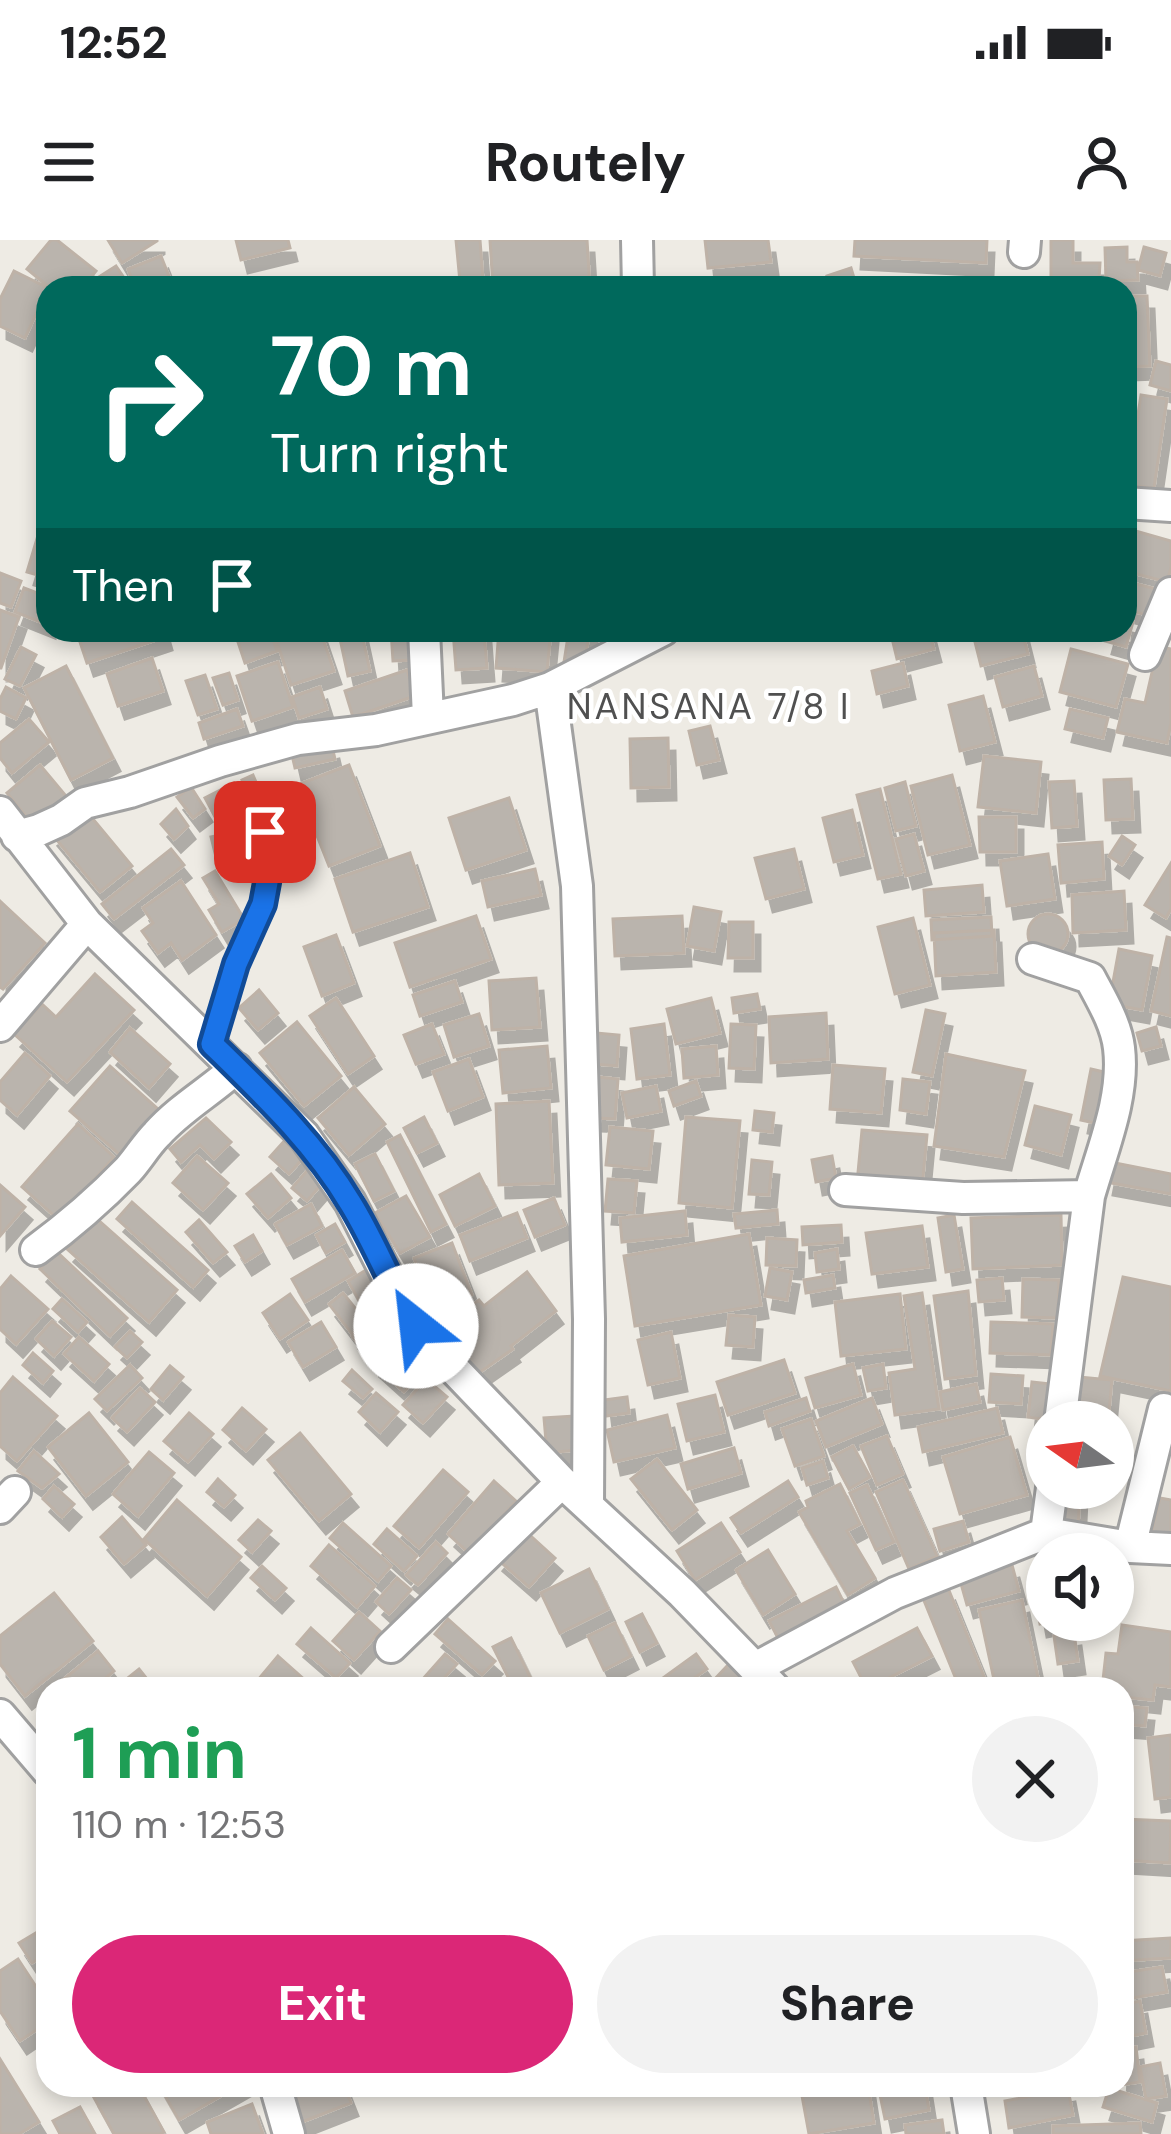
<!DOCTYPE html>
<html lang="en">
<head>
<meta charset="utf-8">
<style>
	:root { --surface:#fff; --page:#f2f2f2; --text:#202124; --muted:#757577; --accent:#db2777 }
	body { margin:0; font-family:"DM Sans",sans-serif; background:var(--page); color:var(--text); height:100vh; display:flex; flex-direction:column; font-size:45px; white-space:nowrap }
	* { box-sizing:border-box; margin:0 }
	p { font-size:39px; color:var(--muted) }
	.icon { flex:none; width:66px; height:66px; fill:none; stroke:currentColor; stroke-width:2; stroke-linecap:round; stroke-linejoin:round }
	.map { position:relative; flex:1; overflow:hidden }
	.sheet { position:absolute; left:36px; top:1437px; width:1098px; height:420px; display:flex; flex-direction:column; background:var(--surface); border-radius:36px; box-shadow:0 6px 18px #0003 }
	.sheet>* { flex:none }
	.banner { position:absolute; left:36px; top:36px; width:1101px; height:366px; border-radius:36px; box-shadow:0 6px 18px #0003; background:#00695c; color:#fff; overflow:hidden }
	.needle { width:78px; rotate:284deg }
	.buttons { position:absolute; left:1026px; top:1161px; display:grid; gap:24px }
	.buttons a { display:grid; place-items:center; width:108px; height:108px; border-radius:50%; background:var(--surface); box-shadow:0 6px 18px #0003; font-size:60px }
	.pin { position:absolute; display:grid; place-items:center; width:102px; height:102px; color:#fff; margin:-51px; border-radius:24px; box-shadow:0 6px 18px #0006 }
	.me { position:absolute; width:132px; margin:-66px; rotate:331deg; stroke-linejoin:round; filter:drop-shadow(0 0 9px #0008) }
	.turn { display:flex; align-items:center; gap:42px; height:252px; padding:0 36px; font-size:54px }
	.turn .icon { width:156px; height:156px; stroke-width:2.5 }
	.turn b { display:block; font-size:84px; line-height:102px }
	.then { display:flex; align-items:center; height:114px; padding:0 36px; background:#0003; gap:24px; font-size:45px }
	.round { display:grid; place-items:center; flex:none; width:126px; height:126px; border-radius:63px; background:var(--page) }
	.headline { display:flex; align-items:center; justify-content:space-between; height:204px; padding:0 36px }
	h1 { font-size:72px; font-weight:700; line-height:90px; color:#1e9e55 }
	.action { display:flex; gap:24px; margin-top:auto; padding:24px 36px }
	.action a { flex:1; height:138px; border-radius:72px; background:var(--accent); color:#fff; font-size:48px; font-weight:700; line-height:138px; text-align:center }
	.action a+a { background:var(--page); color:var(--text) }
	.status { display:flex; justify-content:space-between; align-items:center; height:84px; padding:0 60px; background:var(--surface); direction:ltr }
	.status svg { height:33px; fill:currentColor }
	header { display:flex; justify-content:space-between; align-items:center; height:156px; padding:0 36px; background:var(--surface); font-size:54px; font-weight:700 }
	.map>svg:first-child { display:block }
	.building { fill:#bab4ad; stroke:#beb2a7; stroke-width:3; filter:url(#shadow) }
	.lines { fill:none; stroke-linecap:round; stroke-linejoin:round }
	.service-casing { stroke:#a1a1a1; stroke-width:21 }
	.minor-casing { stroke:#a1a1a1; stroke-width:36 }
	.service { stroke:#fff; stroke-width:15 }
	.minor { stroke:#fff; stroke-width:30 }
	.route-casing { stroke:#114b97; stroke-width:30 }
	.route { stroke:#1a73e8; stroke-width:21 }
	.labels { text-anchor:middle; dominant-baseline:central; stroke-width:9; stroke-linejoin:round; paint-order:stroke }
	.quarter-label { font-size:36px; letter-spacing:3px; fill:#505050; stroke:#fff }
</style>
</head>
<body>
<div class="status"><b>12:52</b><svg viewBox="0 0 49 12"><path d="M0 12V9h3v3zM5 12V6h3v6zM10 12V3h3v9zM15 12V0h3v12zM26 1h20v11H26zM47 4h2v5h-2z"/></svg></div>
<header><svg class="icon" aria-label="menu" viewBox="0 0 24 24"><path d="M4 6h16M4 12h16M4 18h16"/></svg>Routely<svg class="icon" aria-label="person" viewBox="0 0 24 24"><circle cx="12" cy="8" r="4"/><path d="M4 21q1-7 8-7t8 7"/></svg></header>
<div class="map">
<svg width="1171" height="1894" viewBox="0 0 1171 1894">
	<defs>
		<filter id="shadow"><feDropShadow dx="7" dy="13" stdDeviation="0" flood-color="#0004"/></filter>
	</defs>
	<rect width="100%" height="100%" fill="#eeebe4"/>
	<path class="building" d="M51 0H57L96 31 82 48H50L27 29Z
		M108 0H157V1L122 23Z
		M236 0H288L290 8 241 20Z
		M456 0H480L483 40 460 42Z
		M490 0H587L590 48H493Z
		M705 0H768L771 22 708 28Z
		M855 0H987L986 23 854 16Z
		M1051 0H1073V23H1100L1099 40H1051Z
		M1127 7V22H1137L1138 40 1106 41 1105 8Z
		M1144 7 1166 13 1160 36 1138 30Z
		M161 16 170 39 147 48H135L128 29Z
		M116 26 131 48H107L99 37Z
		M851 28 857 48H831L827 36Z
		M14 31 48 48 25 98 0 86V59Z
		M1125 56H1147L1150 126 1125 127Z
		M1156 121 1171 125V151L1150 145Z
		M1141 155 1167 159 1154 248 1127 245Z
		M48 262V338L27 332Z
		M1125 288 1171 301V328L1167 342 1125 331Z
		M0 333 21 341 11 367 0 363Z
		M1125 341 1164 351 1157 378 1125 369Z
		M24 348 48 357V385L15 372Z
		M0 370 19 377 1 428H0Z
		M1125 380 1133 382 1126 407 1105 401 1108 390H1125Z
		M76 390H163L165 397 87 423Z
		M234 390H270L277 411 245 423Z
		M312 390H320L334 431 291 445 277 402Z
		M354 390H361L370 431 348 436 339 394Z
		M391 390H411L413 420 393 421Z
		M453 390H484L487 428 456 430Z
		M499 390H551L547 432 496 428Z
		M569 390H590L584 425 564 422Z
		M890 390H929L934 409 897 419Z
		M972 390H1022L1028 414 981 426Z
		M1158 406 1171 409V483L1167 503 1117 492 1125 459 1145 463Z
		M21 407 36 415 20 446 5 439Z
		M1071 409 1128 424 1116 467 1060 452Z
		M152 418 163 451 118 466 107 434Z
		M278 422 293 467 252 481 237 436Z
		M903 423 908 446 877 454 872 431Z
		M66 426 113 518 71 540 24 448Z
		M1034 426 1042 456 1003 467 995 437Z
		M407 430 415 456 353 477 345 451Z
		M229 433 238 460 223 465 213 438Z
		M205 435 217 469 198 475 186 441Z
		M6 447 26 458 16 479 0 471V459Z
		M320 447 327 469 299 478 292 457Z
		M983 456 995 502 960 511 949 465Z
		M237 469 243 486 204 499 199 483Z
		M1070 469 1108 478 1103 498 1065 489Z
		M29 479 49 502 12 533 0 518V503Z
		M710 486 719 520 697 525 689 491Z
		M668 498 669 547 631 548 630 499Z
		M332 506 335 519 295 528 292 515Z
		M984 516 1041 522 1036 573 978 567Z
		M40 525 71 562 37 590 7 553Z
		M349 525 380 606 329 626 297 545Z
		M253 535 267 568 256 572 242 540Z
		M952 535 970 605 928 615 911 546Z
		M1131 539 1133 579 1106 580 1104 540Z
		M1074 541 1077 586 1052 588 1049 542Z
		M905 542 916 586 896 591 885 548Z
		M234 543 248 572 220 586 205 558Z
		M191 547 205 569 193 578 177 557Z
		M880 549 901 634 878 639 857 555Z
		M509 558 526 610 466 630 449 578Z
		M83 567 132 626 100 652 51 593Z
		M176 569 188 586 174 599 161 584Z
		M852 570 863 615 834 622 823 578Z
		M979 577H1016V612H980Z
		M236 592 239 607 215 613 211 597Z
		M914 594 924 631 906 636 896 599Z
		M1122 596 1135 605 1122 625 1109 616Z
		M1102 602 1104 639 1061 643 1058 605Z
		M171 609 184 625 114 679 102 664Z
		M794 609 804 649 766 659 755 618Z
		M410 613 428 667 353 692 335 639Z
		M1048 614 1055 659 1007 666 1000 621Z
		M1171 623V669L1166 678 1145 665Z
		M535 629 541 655 488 667 482 641Z
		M215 631 244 679 222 692 209 670 219 664 203 638Z
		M181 641 216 695 182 720 171 703 158 713 142 691 153 683 143 668Z
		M982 645 984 672 926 676 924 650Z
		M1124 651 1126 690 1073 693 1072 655Z
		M0 661 45 703 3 749 0 747Z
		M694 667 721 672 714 711 687 706Z
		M1028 694a20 20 0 1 1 40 0a20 20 0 1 1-40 0Z
		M476 676 491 719 410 747 395 703Z
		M682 676 684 713 615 716 613 679Z
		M991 677 992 696 932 700 931 680Z
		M913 678 930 745 895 754 878 687Z
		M729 682H753V718H728Z
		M994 690 996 732 936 736 934 693Z
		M336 695 354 743 322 756 304 707Z
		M1167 697 1171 698V776L1151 771Z
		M1119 709 1152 716 1142 770 1109 764Z
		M95 734 134 770 67 842 14 794 42 764 56 777Z
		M536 738 540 787 492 790 489 741Z
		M455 741 462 762 420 776 413 755Z
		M259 750 278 773 258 790 239 768Z
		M757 754 760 769 734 773 732 758Z
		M336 758 374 816 348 834 310 776Z
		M711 758 720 793 676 804 667 769Z
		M926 770 945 774 932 836 913 832Z
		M826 773 828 819 771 823 769 777Z
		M479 774 489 806 454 817 444 785Z
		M297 782 341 836 304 866 260 813Z
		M432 784 444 814 416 824 404 795Z
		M664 784 670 835 637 839 631 789Z
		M731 784 756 785 754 829 729 828Z
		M1156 787 1161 806 1142 811 1137 793Z
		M130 788 170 824 149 848 110 812Z
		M596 793 619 795 617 826 593 824Z
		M547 806 551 848 503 853 499 810Z
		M716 806 718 835 684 838 682 809Z
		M25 813 50 836 17 875 0 860V842Z
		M946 814 1025 831 1004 917 934 906Z
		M469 819 483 857 448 871 433 832Z
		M833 825 885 829 881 873 830 869Z
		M110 826 159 870 120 915 70 871Z
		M1091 829 1108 833 1099 884 1081 880Z
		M598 837 618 839 615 879 595 878Z
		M903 839 930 842 926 874 900 870Z
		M696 841 701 856 674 866 669 851Z
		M656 846 661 871 627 878 622 853Z
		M354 847 385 884 349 915 318 878Z
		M549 861 553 943 499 945 496 864Z
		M1035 866 1071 875 1061 915 1025 905Z
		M755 871 774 873 772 892 753 890Z
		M424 877 437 903 417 913 404 888Z
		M686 877 740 881 732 968 679 963Z
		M206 878 231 902 214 919 200 905 181 922 170 909Z
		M78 884 114 917 59 980 22 947Z
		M610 887 653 891 649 929 606 925Z
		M862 890 927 895 922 948 857 943Z
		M400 895 446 984 431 992 387 902Z
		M286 899 305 916 289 934 270 917Z
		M375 914 394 951 374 961 355 924Z
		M197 916 228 943 203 970 173 943Z
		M832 916 836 938 816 942 812 920Z
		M752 920 772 922 769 955 749 954Z
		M1110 922 1171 934V954L1106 942Z
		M312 925 327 938 307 961 292 948Z
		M271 934 291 958 268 978 247 954Z
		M479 934 495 966 455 986 440 955Z
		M608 939 637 941 634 973 605 971Z
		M0 945 25 967 0 996Z
		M406 956 430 997 400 1013 375 973Z
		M554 958 565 985 535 997 524 970Z
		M132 962 208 1030 193 1047 117 979Z
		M311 964 322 986 287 1005 275 984Z
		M777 970 778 984 736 988 734 974Z
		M685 971 687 995 622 1002 620 978Z
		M517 973 527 998 470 1021 460 995Z
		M954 975 963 1029 946 1032 938 978Z
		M1061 975 1062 1025 973 1029 971 978Z
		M96 978 177 1050 149 1082 67 1009Z
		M199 980 227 1012 213 1023 186 992Z
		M335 984 345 1002 326 1013 316 995Z
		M841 985 842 1002 803 1005 802 987Z
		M922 986 928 1027 872 1034 866 993Z
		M749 994 761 1065 635 1086 624 1016Z
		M253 995 262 1011 245 1022 235 1006Z
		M767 998 797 1000 796 1026 766 1025Z
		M452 1003 472 1055 434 1070 414 1018Z
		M837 1009 839 1029 817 1032 815 1013Z
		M342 1010 355 1033 305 1062 292 1039Z
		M56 1011 127 1078 110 1096 40 1029Z
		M770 1028 792 1032 787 1060 765 1056Z
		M366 1030 383 1060 365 1071 348 1041Z
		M527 1032 556 1071 511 1106 513 1109 476 1135 442 1086 479 1060 484 1066Z
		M833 1035 835 1048 806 1053 804 1040Z
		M11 1036 48 1069 16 1104 0 1089V1049Z
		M1123 1037 1171 1047V1151L1100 1136Z
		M1002 1038 1004 1060 979 1062 977 1040Z
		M1023 1039 1059 1040 1058 1078 1022 1077Z
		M968 1051 976 1135 945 1139 934 1056Z
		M343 1053 367 1083 352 1094 329 1064Z
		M922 1053 939 1169 895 1175 889 1133 915 1129 904 1056Z
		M290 1054 308 1080 280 1099 263 1073Z
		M900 1054 906 1109 841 1116 835 1062Z
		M62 1059 87 1082 78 1092 53 1069Z
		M729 1075 755 1077 753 1107 726 1105Z
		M52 1081 71 1097 54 1116 36 1099Z
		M321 1082 336 1107 303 1127 288 1102Z
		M991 1082 1053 1084 1051 1115 990 1113Z
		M368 1085 380 1102 365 1113 352 1096Z
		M130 1091 142 1102 127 1118 115 1107Z
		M671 1092 680 1138 648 1145 638 1100Z
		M79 1097 109 1124 94 1141 64 1114Z
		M386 1110 418 1137 404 1152 373 1124Z
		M33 1113 53 1131 43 1143 23 1125Z
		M784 1120 795 1153 728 1175 717 1142Z
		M853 1124 861 1155 815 1168 806 1138Z
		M883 1124 886 1148 868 1151 863 1128Z
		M130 1125 142 1138 107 1171 95 1159Z
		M170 1126 183 1137 163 1160 151 1149Z
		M352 1130 372 1149 363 1158 343 1141Z
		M991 1134 1023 1136 1021 1164 989 1162Z
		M1068 1136 1112 1140 1108 1182 1064 1179Z
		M13 1137 57 1176 17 1221 0 1206V1153Z
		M426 1139 447 1157 423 1183 403 1165Z
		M1032 1142 1051 1144 1047 1180 1028 1177Z
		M976 1144 980 1162 943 1170 940 1152Z
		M140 1148 155 1162 127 1192 112 1178Z
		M376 1153 398 1172 380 1192 359 1172Z
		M715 1155 724 1192 687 1201 678 1164Z
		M627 1157 629 1173 606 1176 604 1160Z
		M806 1158 810 1171 769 1186 765 1172Z
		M872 1158 882 1184 826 1207 816 1181Z
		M242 1168 266 1189 246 1211 223 1190Z
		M997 1168 1003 1193 923 1212 918 1187Z
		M89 1173 128 1222 86 1256 48 1207Z
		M189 1173 213 1194 188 1222 164 1201Z
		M667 1175 675 1208 614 1222 607 1190Z
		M574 1176 577 1210 547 1213 544 1178Z
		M811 1179 824 1216 795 1226 782 1189Z
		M300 1193 351 1254 319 1281 268 1220Z
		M887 1196 903 1234 877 1245 861 1206Z
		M1010 1197 1027 1255 960 1274 943 1217Z
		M853 1206 870 1237 849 1249 832 1217Z
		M734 1208 741 1233 688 1249 681 1224Z
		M34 1211 59 1234 42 1248 18 1231Z
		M149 1212 174 1233 138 1276 113 1254Z
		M657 1219 697 1270 672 1290 631 1239Z
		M823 1221 828 1238 807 1245 802 1228Z
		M443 1230 468 1252 419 1308 394 1286Z
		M218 1239 235 1255 224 1267 207 1252Z
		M903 1240 937 1316 909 1329 876 1252Z
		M494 1241 516 1261 470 1314 448 1294Z
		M788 1241 798 1257 741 1293 731 1278Z
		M840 1244 860 1284 847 1291 875 1338 848 1355 799 1272 808 1267 806 1261Z
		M867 1245 894 1302 876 1310 850 1253Z
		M54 1246 74 1264 62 1277 43 1259Z
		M1057 1248H1080L1078 1290 1055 1289Z
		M1160 1258 1171 1260V1300L1151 1295Z
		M177 1260 241 1317 207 1356 144 1299Z
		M122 1277 146 1305 124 1324 101 1297Z
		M258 1280 271 1291 252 1312 239 1300Z
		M963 1281 969 1302 940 1311 934 1289Z
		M343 1283 391 1326 378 1341 330 1298Z
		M721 1283 740 1312 695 1340 677 1311Z
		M522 1288 555 1318 529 1347 496 1318Z
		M387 1289 417 1316 404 1331 374 1304Z
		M436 1302 447 1313 418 1345 406 1335Z
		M329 1305 375 1346 357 1367 311 1326Z
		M768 1310 795 1354 763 1375 736 1330Z
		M1012 1325 1019 1351 967 1365 960 1340Z
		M262 1326 286 1348 275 1360 251 1338Z
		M589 1329 608 1369 560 1393 541 1353Z
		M1047 1331V1380H1060L1040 1384 1031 1334Z
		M397 1338 411 1350 389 1374 376 1362Z
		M836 1347 844 1363 778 1398 769 1381Z
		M948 1348 989 1449H960L923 1358Z
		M54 1353 93 1401 25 1456 0 1424V1396Z
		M1022 1360 1040 1447 996 1449 979 1370Z
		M359 1372 380 1391 354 1420 333 1401Z
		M642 1374 657 1403 640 1412 626 1382Z
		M448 1379 495 1421 482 1435 435 1394Z
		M615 1383 631 1416 604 1430 588 1396Z
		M1122 1385 1171 1392V1447L1155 1445 1153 1460 1122 1457V1449H1102L1106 1413 1118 1414Z
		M311 1388 350 1423 336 1438 297 1404Z
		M917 1388 932 1416 867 1449 853 1422Z
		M1074 1393 1078 1421 1058 1424 1054 1396Z
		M511 1398 536 1449H514L493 1407Z
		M98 1411 114 1431 93 1449H52Z
		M445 1414 457 1424 434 1449H414Z
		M696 1414 707 1429 679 1449H664L659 1441Z
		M278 1416 315 1449H266L257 1441Z
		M730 1423 757 1449H722L713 1441Z
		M139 1429 155 1449H114Z
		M1122 1466 1147 1468 1145 1486 1122 1484Z
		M1171 1495V1557L1155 1559 1148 1498Z
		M1122 1579 1171 1581 1170 1623 1122 1620Z
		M39 1691 48 1707V1713L32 1723 19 1703Z
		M1171 1698V1718L1122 1721V1701Z
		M18 1719 48 1765V1782L20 1801 0 1771V1731Z
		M1162 1727 1167 1752 1122 1760V1733Z
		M1140 1761 1146 1793 1122 1798V1765Z
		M1136 1807 1140 1842 1120 1845 1122 1809Z
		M0 1819 39 1882 19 1894H0Z
		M1160 1823 1166 1856 1146 1859 1140 1827Z
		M114 1845H138L164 1892 160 1894H114L92 1854Z
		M159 1845H240L179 1880Z
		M325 1845H344L351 1863 297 1884 288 1859Z
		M800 1845H868L874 1883 809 1894Z
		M878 1845H925L929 1870 885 1879Z
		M1109 1848 1157 1863 1152 1882 1103 1867Z
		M1068 1849 1073 1875 1009 1888 1005 1861Z
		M252 1864 263 1894H211L207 1882Z
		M80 1867 95 1894H60L53 1881Z
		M942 1880 944 1894H906L905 1885Z
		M1140 1883 1141 1894H1053V1886Z"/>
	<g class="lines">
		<defs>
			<path id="service" d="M211 804 236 724 263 664 268 637 265 591"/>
			<path id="minor" d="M637 0 638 48
				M1024 12 1025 0
				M1125 263 1171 266
				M424 390 428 477
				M1145 415 1171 353
				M550 448 577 646 589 1079 588 1266
				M0 572 87 684 304 896 350 962 394 1049 416 1086 451 1126 562 1242 682 1353 775 1449
				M17 596 39 590 61 580 85 563 130 552 220 521 298 499 376 490 513 460 550 448 663 390
				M1033 719 1090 738C1101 759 1116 783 1119 808 1125 857 1102 910 1089 956
				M0 786 87 684
				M845 950 963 958 1089 956 1060 1182
				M36 1010C70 985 99 960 128 930 138 919 146 905 157 894 180 868 211 851 236 828
				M0 1268 15 1252
				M1046 1293 1052 1248
				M1130 1307 1164 1169
				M391 1407 562 1242
				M755 1428 895 1353 1046 1293 1130 1307 1171 1309
				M0 1475 48 1531
				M275 1845 289 1894
				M966 1845 974 1894"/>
		</defs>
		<use href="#service" class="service-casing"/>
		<use href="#minor" class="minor-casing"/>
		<use href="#service" class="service"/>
		<use href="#minor" class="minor"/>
	</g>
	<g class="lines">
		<defs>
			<path id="route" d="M265 592 268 637 263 664 236 724 212 804C263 854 314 902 351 964 375 1003 391 1047 416 1086"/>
		</defs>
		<use href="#route" class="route-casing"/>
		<use href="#route" class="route"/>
	</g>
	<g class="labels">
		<g class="quarter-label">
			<text x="709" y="466">NANSANA 7/8 I</text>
		</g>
	</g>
</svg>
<div class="buttons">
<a><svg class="needle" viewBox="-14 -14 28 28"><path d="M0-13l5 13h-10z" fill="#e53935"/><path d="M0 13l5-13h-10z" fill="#757577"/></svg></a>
<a><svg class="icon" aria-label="sound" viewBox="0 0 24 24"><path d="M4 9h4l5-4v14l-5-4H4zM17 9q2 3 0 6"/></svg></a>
</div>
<div class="pin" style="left:265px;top:592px;background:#d93025"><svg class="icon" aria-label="arrive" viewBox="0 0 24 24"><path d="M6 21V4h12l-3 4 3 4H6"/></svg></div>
<svg class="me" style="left:416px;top:1086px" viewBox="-20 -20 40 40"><circle r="19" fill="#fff"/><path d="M0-13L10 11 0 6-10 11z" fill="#1a73e8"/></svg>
<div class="banner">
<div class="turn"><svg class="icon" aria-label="right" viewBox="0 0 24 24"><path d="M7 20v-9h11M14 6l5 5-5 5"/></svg><div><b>70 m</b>Turn right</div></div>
<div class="then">Then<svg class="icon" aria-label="arrive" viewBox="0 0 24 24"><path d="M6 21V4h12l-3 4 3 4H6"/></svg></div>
</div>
<section class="sheet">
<div class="headline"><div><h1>1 min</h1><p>110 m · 12:53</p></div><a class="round"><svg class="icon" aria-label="close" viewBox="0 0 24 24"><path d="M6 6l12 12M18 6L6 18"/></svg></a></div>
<div class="action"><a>Exit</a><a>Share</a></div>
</section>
</div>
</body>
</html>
